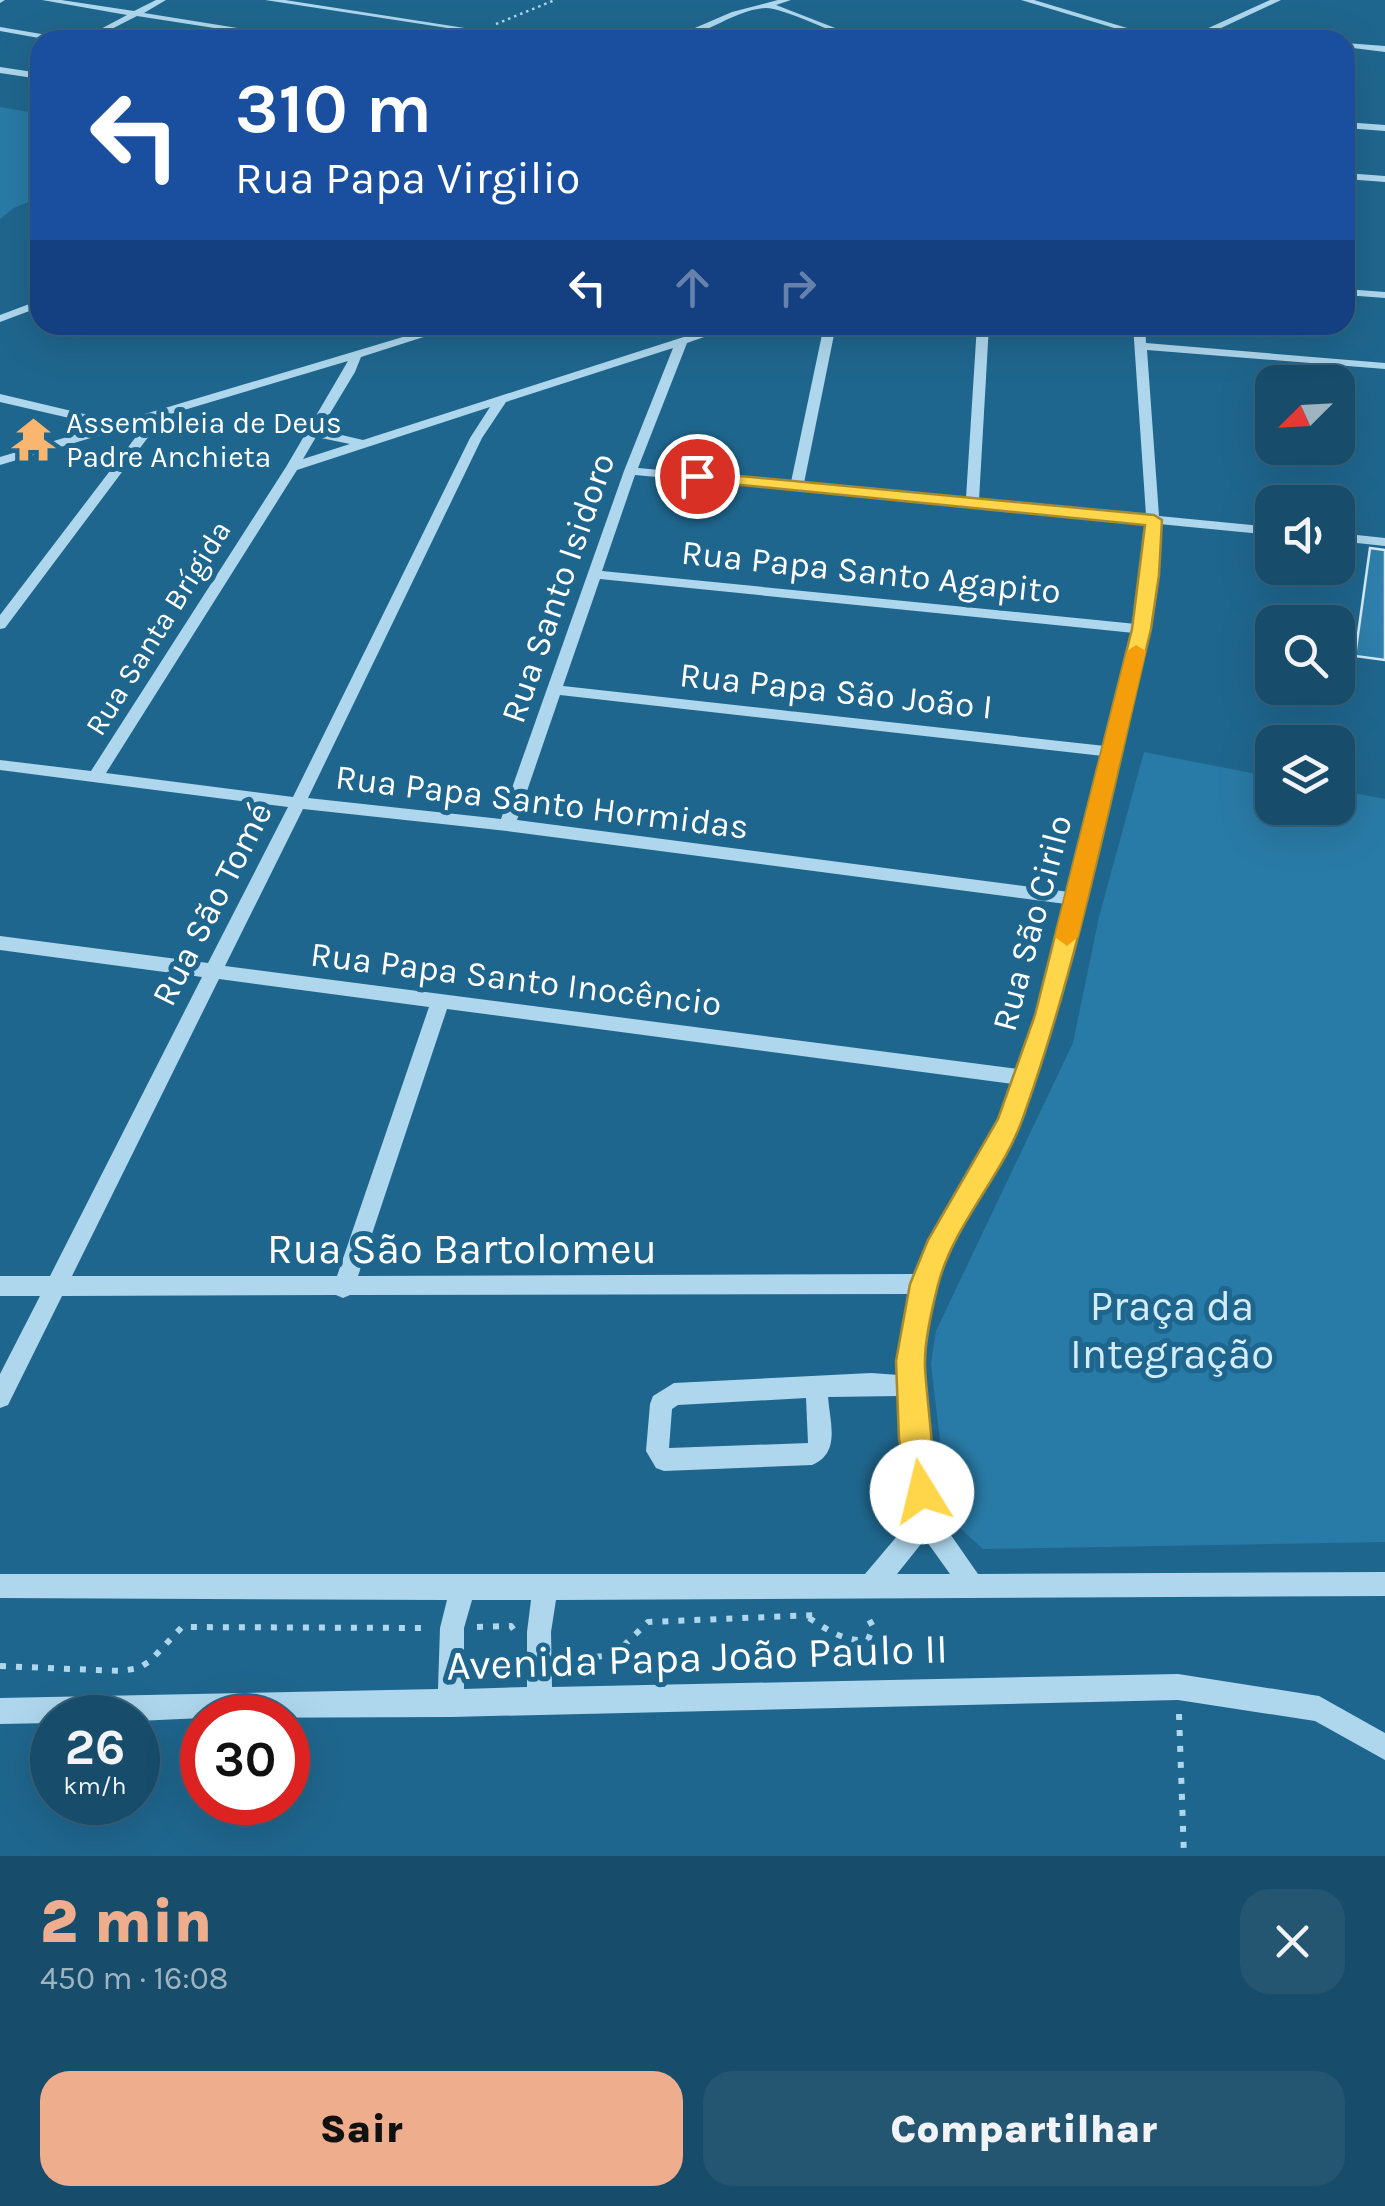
<!DOCTYPE html>
<html lang="pt">
<head>
<meta charset="utf-8">
<style>
	:root { --surface:#174c6a; --page:#245672; --text:#f1f3f6; --muted:#9eb4c1; --line:#36637e; --accent:#eead8d }
	body { margin:0; font-family:Karla,sans-serif; background:var(--page); color:var(--text); height:100vh; display:flex; flex-direction:column; font-size:38px; white-space:nowrap }
	* { box-sizing:border-box; margin:0 }
	p { font-size:32px; color:var(--muted) }
	.icon { flex:none; width:55px; height:55px; fill:none; stroke:currentColor; stroke-width:2; stroke-linecap:round; stroke-linejoin:round }
	.map { position:relative; height:1856px; overflow:hidden }
	.drawer { display:flex; flex-direction:column; background:var(--surface); flex:1 }
	.drawer>* { flex:none }
	.hud { position:absolute; left:30px; top:30px; width:1325px; height:305px; border-radius:30px; box-shadow:0 10px 40px #0002,0 0 0 2px var(--line); background:#1a4fa0; color:#fff; overflow:hidden }
	.needle { width:65px; rotate:246deg }
	.controls { position:absolute; left:1255px; top:365px; display:grid; gap:20px }
	.controls a { display:grid; place-items:center; width:100px; height:100px; border-radius:20px; background:var(--surface); box-shadow:0 10px 40px #0002,0 0 0 2px var(--line); font-size:50px }
	.speed { position:absolute; left:30px; top:1695px; display:flex; gap:20px; font-size:50px; font-weight:700; text-align:center }
	.speed>* { display:grid; place-content:center; width:130px; height:130px; border-radius:50%; background:var(--surface); box-shadow:0 10px 40px #0002,0 0 0 2px var(--line); line-height:1 }
	.speed small { font-size:25px; font-weight:400 }
	.speed .limit { border:15px solid #d22; background:#fff; color:#111 }
	.pin { position:absolute; display:grid; place-items:center; width:85px; height:85px; color:#fff; margin:-42px; border:5px solid #fff; border-radius:50%; box-shadow:0 2px 10px #0007 }
	.me { position:absolute; width:110px; margin:-55px; rotate:351deg; stroke-linejoin:round; filter:drop-shadow(0 0 8px #0008) }
	.turn { display:flex; align-items:center; gap:35px; height:210px; padding:0 40px; font-size:45px }
	.turn .icon { width:130px; height:130px; stroke-width:2.5 }
	.turn b { display:block; font-size:70px; line-height:85px }
	.lanes { display:flex; align-items:center; height:95px; padding:0 40px; background:#0003; justify-content:center; gap:50px; direction:ltr }
	.lanes .off { opacity:.35 }
	.round { display:grid; place-items:center; flex:none; width:105px; height:105px; border-radius:30px; background:var(--page) }
	.overview { display:flex; align-items:center; justify-content:space-between; height:170px; padding:0 40px }
	h1 { font-size:60px; font-weight:800; line-height:75px; color:var(--accent) }
	.primary-button { display:flex; gap:20px; margin-top:auto; padding:20px 40px }
	.primary-button a { flex:1; height:115px; border-radius:30px; background:var(--accent); color:#111; font-size:40px; font-weight:800; line-height:115px; text-align:center }
	.primary-button a+a { background:var(--page); color:var(--text) }
	.map>svg:first-child { display:block }
	.green { fill:#297ba7 }
	.building { fill:#2f80ac; stroke:#d3ecf9; stroke-width:2.5 }
	.lines { fill:none; stroke-linecap:round; stroke-linejoin:round }
	.path-far1 { stroke:#aed7ed; stroke-width:2.5; stroke-dasharray:2.5 4; stroke-linecap:butt }
	.path { stroke:#aed7ed; stroke-width:6; stroke-dasharray:6 10; stroke-linecap:butt }
	.minor { fill:#aed7ed; fill-rule:evenodd }
	.route { fill:#ffd54a; stroke:#a68a30; stroke-width:2.5 }
	.slow { fill:#f59e0b }
	.labels { text-anchor:middle; dominant-baseline:central; stroke-width:10; stroke-linejoin:round; paint-order:stroke }
	.far-poi-label { font-size:30px; fill:#fff; stroke:#1f668e; text-anchor:start }
	.far-street-label { font-size:30px; fill:#fff; stroke:#1f668e }
	.street-label { font-size:35px; fill:#fff; stroke:#1f668e }
	.near-street-label { font-size:42px; fill:#fff; stroke:#1f668e }
	.near-park-label { font-size:42px; fill:#d3ecf9; stroke:#1f668e }
</style>
</head>
<body>
<div class="map">
<svg width="1385" height="1856" viewBox="0 0 1385 1856">
	<rect width="100%" height="100%" fill="#1f668e"/>
	<path class="green" d="M0 107 40 114V197L14 208 0 219Z
		M1144 752 1272 777V808H1338V790L1385 799V1542L983 1549 949 1518 931 1364 936 1331 1073 1043 1099 917Z"/>
	<path class="building" d="M1370 548 1385 550V660L1355 656Z"/>
	<g class="lines">
		<path class="path-far1" d="M496 24 555 0"/>
		<path class="path" d="M809 1618C828 1630 844 1642 868 1640L873 1627 865 1612
			M477 1627 511 1626 514 1630
			M564 1660 614 1655 648 1622 817 1615
			M0 1666 121 1671 139 1668 150 1661 182 1627 426 1628
			M1179 1714 1184 1856"/>
		<path class="minor" d="M0 0H5L0 3Z
			M42 0H61L134 11 156 0H166L144 13 312 40H292L137 16 90 40H80L127 15Z
			M265 0H285L484 31 480 33Z
			M778 0H791L776 5 866 40H854C836 33 780 7 765 8 730 11 701 40 667 40L732 12Z
			M1021 0H1034L1167 40H1154Z
			M1270 0H1281L1221 28 1310 40H1285L1212 31 1193 40H1182Z
			M0 27 65 38 69 40H50L0 31Z
			M1345 43 1385 46V52L1345 47Z
			M0 67 40 73V79L0 73Z
			M1345 122 1385 125V131L1345 128Z
			M1345 173 1385 176V182L1345 179Z
			M1345 289 1385 292V298L1345 295Z
			M40 300V307L0 322V315Z
			M49 325 115 330 207 325 201 328 115 336 55 328Z
			M443 325H461L361 357 355 372 320 430 363 440 721 325H738L687 343 638 468 791 482 824 325H836L804 483 966 498 977 325H989L979 500 1146 515 1133 325H1145L1146 343 1385 363V369L1147 350 1159 516 1272 527V535L1159 524 1158 575 1149 629 1056 1015 1019 1122 946 1251 935 1284 921 1361 924 1439 937 1515 978 1574 1385 1572V1596L556 1600 551 1632 552 1687 1178 1674 1319 1696 1385 1733V1760L1315 1721 1178 1700 451 1717 202 1718 138 1721V1718H52V1723L0 1724V1698L438 1689 440 1628 447 1600 0 1598V1574H865L914 1516 902 1439 900 1396 828 1397C830 1423 841 1453 812 1465L664 1471 656 1468 646 1451 650 1404 653 1396 674 1383 871 1373 899 1375V1361L912 1294 350 1295 343 1298 336 1295 62 1296 8 1405 0 1408V1374L40 1296H0V1276H50L202 977 0 950V936L208 963 288 807 0 770V760L91 771 286 467 348 361 164 416 5 628 0 629V615L148 421 0 465V457L104 426 0 402V394L118 422ZM673 348 624 471 501 819 308 798 482 438 506 402ZM490 407 470 438 293 797 106 773 297 470ZM316 437 350 444 303 459ZM635 475 1146 523 1144 575 1136 624 602 571ZM600 579 1134 633 1105 746 563 686ZM560 695 1103 756 1069 892 517 820ZM303 809 507 831 1066 904 1038 1015 1018 1069 225 966ZM219 979 429 1007 337 1276H72ZM447 1009 1013 1084C989 1152 942 1207 917 1274L358 1276ZM806 1398 808 1443 669 1448 672 1409 678 1405ZM925 1539 950 1574H897ZM472 1600H531L527 1632V1687L464 1689V1628Z
			M1338 533 1385 538V546L1338 541Z"/>
	</g>
	<path class="route" d="M697 472 1154 515 1162 520 1159 575 1151 629C1112 792 1080 957 1024 1115 1004 1175 954 1223 938 1285 932 1309 924 1342 925 1367 926 1394 939 1487 932 1503L922 1507 911 1503 899 1439 896 1361 910 1284 928 1240 998 1119 1035 1015 1132 629 1145 525 691 480V473Z"/>
	<path class="slow" d="M1136 645 1146 651 1078 937 1067 946 1055 937 1127 651Z"/>
	<defs>
		<symbol id="temple-bare" viewBox="-9 -9 18 18"><path d="M0-6L5-2H3V0L6.5 2.5H4V6H1.5V3h-3V6H-4V2.5H-6.5L-3 0V-2H-5Z" fill="#fab66e" stroke="#1f668e" stroke-width="2.5" paint-order="stroke"/></symbol>
	</defs>
	<g fill-rule="evenodd">
		<use href="#temple-bare" x="2" y="408" width="63" height="63"/>
	</g>
	<g class="labels">
		<g class="far-poi-label">
			<text x="66" y="423">Assembleia de Deus<tspan x="66" dy="34">Padre Anchieta</tspan></text>
		</g>
		<g class="far-street-label">
			<text transform="translate(158 628) rotate(-58)">Rua Santa Brígida</text>
		</g>
		<g class="street-label">
			<text transform="translate(871 572) rotate(6)">Rua Papa Santo Agapito</text>
			<text transform="translate(558 588) rotate(-71)">Rua Santo Isidoro</text>
			<text transform="translate(836 691) rotate(6)">Rua Papa São João I</text>
			<text transform="translate(542 802) rotate(7)">Rua Papa Santo Hormidas</text>
			<text transform="translate(212 904) rotate(-63)">Rua São Tomé</text>
			<text transform="translate(1032 923) rotate(-75)">Rua São Cirilo</text>
			<text transform="translate(516 979) rotate(7)">Rua Papa Santo Inocêncio</text>
		</g>
		<g class="near-street-label">
			<text x="462" y="1249">Rua São Bartolomeu</text>
			<text transform="translate(697 1657) rotate(-2)">Avenida Papa João Paulo II</text>
		</g>
		<g class="near-park-label">
			<text x="1172" y="1306">Praça da<tspan x="1172" dy="48">Integração</tspan></text>
		</g>
	</g>
</svg>
<div class="controls">
<a><svg class="needle" viewBox="-14 -14 28 28"><path d="M0-13l5 13h-10z" fill="#e53935"/><path d="M0 13l5-13h-10z" fill="#9eb4c1"/></svg></a>
<a><svg class="icon" aria-label="sound" viewBox="0 0 24 24"><path d="M4 9h4l5-4v14l-5-4H4zM17 9q2 3 0 6"/></svg></a>
<a><svg class="icon" aria-label="search" viewBox="0 0 24 24"><circle cx="10" cy="10" r="6"/><path d="M15 15l6 6"/></svg></a>
<a><svg class="icon" aria-label="layers" viewBox="0 0 24 24"><path d="M12 4l9 5-9 5-9-5zM3 14l9 5 9-5"/></svg></a>
</div>
<div class="speed"><div>26<small>km/h</small></div><div class="limit">30</div></div>
<div class="pin" style="left:697px;top:476px;background:#d93025"><svg class="icon" aria-label="arrive" viewBox="0 0 24 24"><path d="M6 21V4h12l-3 4 3 4H6"/></svg></div>
<svg class="me" style="left:922px;top:1492px" viewBox="-20 -20 40 40"><circle r="19" fill="#fff"/><path d="M0-13L10 11 0 6-10 11z" fill="#ffd54a"/></svg>
<div class="hud">
<div class="turn"><svg class="icon" aria-label="left" viewBox="0 0 24 24"><path d="M17 20v-9H6M10 6l-5 5 5 5"/></svg><div><b>310 m</b>Rua Papa Virgilio</div></div>
<div class="lanes"><svg class="icon" aria-label="left" viewBox="0 0 24 24"><path d="M17 20v-9H6M10 6l-5 5 5 5"/></svg><svg class="icon off" aria-label="ahead" viewBox="0 0 24 24"><path d="M12 20V5M6 11l6-6 6 6"/></svg><svg class="icon off" aria-label="right" viewBox="0 0 24 24"><path d="M7 20v-9h11M14 6l5 5-5 5"/></svg></div>
</div>
</div>
<section class="drawer">
<div class="overview"><div><h1>2 min</h1><p>450 m · 16:08</p></div><a class="round"><svg class="icon" aria-label="close" viewBox="0 0 24 24"><path d="M6 6l12 12M18 6L6 18"/></svg></a></div>
<div class="primary-button"><a>Sair</a><a>Compartilhar</a></div>
</section>
</body>
</html>
